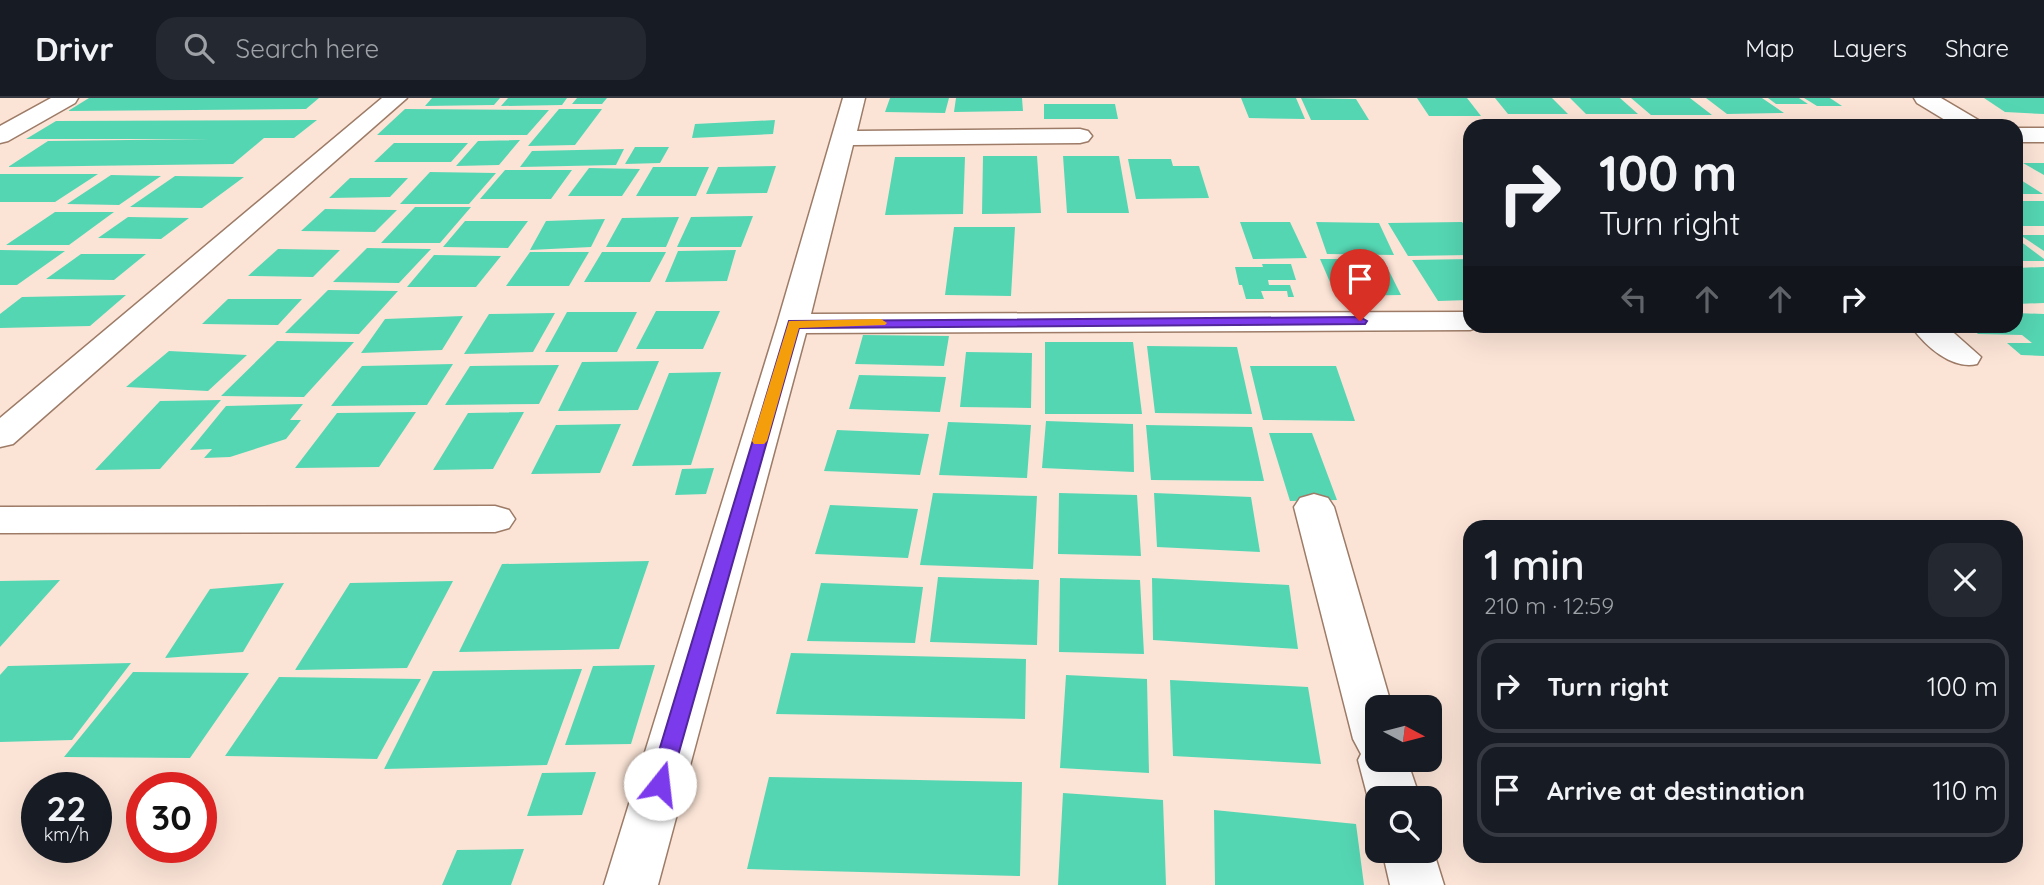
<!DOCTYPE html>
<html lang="en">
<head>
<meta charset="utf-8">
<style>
	:root { --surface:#171b24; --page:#242831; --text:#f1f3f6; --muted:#9ea1a6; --line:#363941 }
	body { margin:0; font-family:Quicksand,sans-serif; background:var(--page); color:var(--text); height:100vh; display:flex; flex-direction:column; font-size:26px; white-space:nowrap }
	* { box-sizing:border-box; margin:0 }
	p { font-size:23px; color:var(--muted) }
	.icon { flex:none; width:38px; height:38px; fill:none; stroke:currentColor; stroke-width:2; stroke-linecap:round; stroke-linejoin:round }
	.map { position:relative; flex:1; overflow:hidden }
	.details { position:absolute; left:1463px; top:422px; width:560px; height:343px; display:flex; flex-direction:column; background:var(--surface); border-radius:21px; box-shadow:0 7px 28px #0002 }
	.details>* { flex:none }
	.guide { position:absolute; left:1463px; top:21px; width:560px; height:214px; border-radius:21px; box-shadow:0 7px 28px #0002; background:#171b24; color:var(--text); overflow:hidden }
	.needle { width:46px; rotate:97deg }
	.tools { position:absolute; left:1365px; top:597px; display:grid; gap:14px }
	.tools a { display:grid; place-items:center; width:77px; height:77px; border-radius:14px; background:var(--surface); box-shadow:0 7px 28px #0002; font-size:35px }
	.speed { position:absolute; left:21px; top:674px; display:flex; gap:14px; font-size:35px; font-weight:700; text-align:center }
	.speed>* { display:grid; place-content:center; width:91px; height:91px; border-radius:50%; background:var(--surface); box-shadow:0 7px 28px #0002; line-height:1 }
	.speed small { font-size:18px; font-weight:400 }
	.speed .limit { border:10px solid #d22; background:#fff; color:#111 }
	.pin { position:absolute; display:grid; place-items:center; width:60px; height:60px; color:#fff; margin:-72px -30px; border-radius:50% 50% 50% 0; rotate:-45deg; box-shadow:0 0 7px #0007 }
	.pin .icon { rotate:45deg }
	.me { position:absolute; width:77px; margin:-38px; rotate:16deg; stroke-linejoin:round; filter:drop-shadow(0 0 5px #0008) }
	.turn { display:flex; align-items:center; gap:24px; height:147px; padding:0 21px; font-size:32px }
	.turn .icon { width:91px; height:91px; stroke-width:2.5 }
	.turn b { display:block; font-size:49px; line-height:60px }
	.lanes { display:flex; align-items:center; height:66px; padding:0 21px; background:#0003; justify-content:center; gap:35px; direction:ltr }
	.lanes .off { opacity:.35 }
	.round { display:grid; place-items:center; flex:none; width:74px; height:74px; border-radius:21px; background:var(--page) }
	.head { display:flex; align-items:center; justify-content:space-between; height:119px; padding:0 21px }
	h1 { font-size:42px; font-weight:600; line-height:52px }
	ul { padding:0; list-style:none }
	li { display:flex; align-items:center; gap:21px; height:94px; margin:0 14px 10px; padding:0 7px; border:4px solid var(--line); border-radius:21px }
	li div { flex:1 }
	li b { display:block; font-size:26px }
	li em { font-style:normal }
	header { display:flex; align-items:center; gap:42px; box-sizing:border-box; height:98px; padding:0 35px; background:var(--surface); border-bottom:2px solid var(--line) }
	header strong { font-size:33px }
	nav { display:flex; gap:38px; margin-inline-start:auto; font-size:24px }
	.search { width:490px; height:63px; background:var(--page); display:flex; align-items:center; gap:18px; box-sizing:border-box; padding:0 24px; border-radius:21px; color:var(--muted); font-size:26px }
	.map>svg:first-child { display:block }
	.building { fill:#55d6b3 }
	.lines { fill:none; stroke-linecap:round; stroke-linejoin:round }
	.minor-casing { stroke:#9d7b67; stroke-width:3 }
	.minor { fill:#fff; fill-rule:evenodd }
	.route { fill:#7c3aed; stroke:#51269a; stroke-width:2 }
	.slow { fill:#f59e0b }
</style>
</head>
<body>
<header>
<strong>Drivr</strong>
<div class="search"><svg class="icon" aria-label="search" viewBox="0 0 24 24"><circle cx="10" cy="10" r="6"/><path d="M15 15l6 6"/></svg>Search here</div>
<nav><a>Map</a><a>Layers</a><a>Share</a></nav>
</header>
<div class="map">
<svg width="2044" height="787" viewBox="0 0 2044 787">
	<rect width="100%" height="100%" fill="#fbe4d6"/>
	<path class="building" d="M89 0H319L306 11 68 13Z
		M432 0H500L494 7 425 8Z
		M508 0H567L562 7 501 8Z
		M577 0H607L602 6H572Z
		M890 0H949L945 15 885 14Z
		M956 0H1022L1023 13 954 14Z
		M1241 0H1296L1305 21 1249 20Z
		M1301 0 1356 1 1369 22H1311Z
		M1417 0H1467L1481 18H1429Z
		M1495 0H1552L1568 16H1508Z
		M1570 0H1620L1638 16H1586Z
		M1631 0H1690L1712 17H1651Z
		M1706 0H1762L1784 15 1727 16Z
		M1768 0H1799L1808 6H1776Z
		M1804 0H1830L1842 8H1817Z
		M1984 0H2044V16L2005 14Z
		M1044 6H1115L1118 21H1044Z
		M405 11 549 12 527 37H377Z
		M559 11H602L575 47 528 48Z
		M317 22 294 40H264L233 66 8 69 48 43 209 41H26L56 23Z
		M775 22 773 36 692 40 695 26Z
		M520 42 499 67 456 68 478 43Z
		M394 45H468L451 64H374Z
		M635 49H669L660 65 625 66Z
		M624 51 616 67 520 69 532 53Z
		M983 58H1037L1041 115 982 116Z
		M1063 58H1119L1129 115H1067Z
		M895 59H965L963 116 885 117Z
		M1128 61H1171L1173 68H1199L1209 100 1136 101Z
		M2023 65H2044V77Z
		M776 68 767 95 706 96 718 69Z
		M653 69H709L696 98H636Z
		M589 70 640 71 622 98H568Z
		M505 72H572L551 101H480Z
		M430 74 496 75 469 106H400Z
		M0 76H98L55 104H0Z
		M111 77 161 78 119 107 67 106Z
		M175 78 244 79 202 110 130 109Z
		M2016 79 2043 96H2016Z
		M350 80H408L390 99 329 100Z
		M2016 103H2044V128H2016Z
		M415 109H471L440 145H381Z
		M325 111 397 112 375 134 301 133Z
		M55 114H114L69 147H6Z
		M753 118 741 149H677L691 119Z
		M128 119 189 120 161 141 98 140Z
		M679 119 666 149H606L622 120Z
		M605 121 591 149 530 152 546 123Z
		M465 123H528L508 150 443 149Z
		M1240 124H1290L1307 160 1253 161Z
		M1316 124 1379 125 1394 157 1327 156Z
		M1462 124 1470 134V157L1408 158 1388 125Z
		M954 129H1015L1011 198 945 197Z
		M2020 137H2044V153Z
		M2016 140 2044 161V163H2016Z
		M367 150 431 151 399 185 333 184Z
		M278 151 340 152 313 179 248 178Z
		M0 152 65 153 17 187H0Z
		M736 152 727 183 665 184 678 153Z
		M530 154H589L569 188H506Z
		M602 154H666L650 184H584Z
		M81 156H146L114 182 46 181Z
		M434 157 501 158 476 189H407Z
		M1320 161H1383L1401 197 1336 198Z
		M1470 161V202L1438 203 1412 162Z
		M1262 166H1291L1296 182H1268L1269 187H1290L1294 199H1288L1287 193H1261L1264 201H1246L1242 187H1239L1235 169H1263Z
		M2044 169V205L2016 206V170Z
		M328 192 398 193 359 236 285 235Z
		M126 197 90 228 0 230V216L22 199Z
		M228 201H302L278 227 202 226Z
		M656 213H720L703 251H636Z
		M567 214H637L617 254H545Z
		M555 215 533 254 464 256 489 216Z
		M2016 215 2044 216V258L2021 257 2007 245H2032L2022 237 1978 236 1969 228H2016Z
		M463 218 442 252 361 255 385 221Z
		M863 237 949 238 944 268 855 266Z
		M277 243 354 244 304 299 221 298Z
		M1045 244H1133L1142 316H1045Z
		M1147 248 1237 249 1252 316 1155 315Z
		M169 253 247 257 208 293 126 289Z
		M966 254 1032 255 1031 310 960 309Z
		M659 263 638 312 558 313 582 264Z
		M453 266 427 307 331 308 362 268Z
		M559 267 539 306 445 307 470 268Z
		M1250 268H1336L1355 323 1263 322Z
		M721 274 691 367 632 368 669 275Z
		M859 277 946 279 940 314 849 311Z
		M221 302 160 371 95 372 160 303Z
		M303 306 290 322H301L286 341 230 359 204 360 212 351 190 352 226 308Z
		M416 314 379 369 295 370 337 315Z
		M524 314 493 371 433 372 468 315Z
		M1046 323 1133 326 1134 374 1042 370Z
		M948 324 1031 327 1027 380 939 377Z
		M621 326 600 375 531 376 556 327Z
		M1146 327 1252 329 1264 383 1151 382Z
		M837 332 929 336 920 377 824 373Z
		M1269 335H1312L1337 402 1290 403Z
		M714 370 706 396 675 397 682 371Z
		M933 395 1037 398 1033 471 920 467Z
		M1059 395 1137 397 1141 458 1058 456Z
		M1154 395 1251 399 1260 454 1157 449Z
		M830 407 918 411 908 460 815 456Z
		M649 463 619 551 459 554 502 466Z
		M938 479 1039 482 1037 547 930 544Z
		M1060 480 1140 482 1144 556 1059 554Z
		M1152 480 1289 487 1298 551 1153 542Z
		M60 482 0 549V483Z
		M453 483 407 570 295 572 350 485Z
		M284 485 243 554 165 560 210 491Z
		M821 485 923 489 915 545 807 543Z
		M791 555 1026 561 1025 621 776 616Z
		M131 565 72 642 0 644V577L8 568Z
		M655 567 631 646 565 647 593 568Z
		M582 571 547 667 384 671 433 573Z
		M133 574 249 575 190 660 64 659Z
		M1066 577 1147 581 1149 675 1060 670Z
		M279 579 421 581 377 661 225 658Z
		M1170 582 1308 589 1321 666 1173 658Z
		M596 674 582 717 527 718 542 675Z
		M769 679 1022 684 1020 778 747 771Z
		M1063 695 1163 702 1166 787H1058Z
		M1214 712 1356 726 1364 787H1215Z
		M524 751 511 787H442L457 752Z"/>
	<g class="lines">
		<defs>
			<path id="minor" d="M51 0H78L75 5 8 43 0 45V28Z
				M382 0H407L13 346 0 349V320Z
				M843 0H865L857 33 1080 31 1088 33 1092 38 1088 43 1080 45 853 47 811 216 1470 214V228H1483L1470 232 806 235 658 787H604L777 226Z
				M1914 0H1941L1980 23 1984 28H1955L1917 5Z
				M2016 30H2044V44H2016Z
				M1911 228H1946L1981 259 1977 266C1952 272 1925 248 1911 228Z
				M1314 396 1328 400 1334 409 1392 609H1377V662H1407L1420 700H1377V716L1368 700 1358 662 1361 656 1353 641 1294 409 1300 400Z
				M495 408 509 412 515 421 509 430 495 434 0 435V409Z
				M1430 742 1444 787H1390L1382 752H1430Z"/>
		</defs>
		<use href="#minor" class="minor-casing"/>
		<use href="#minor" class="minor"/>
	</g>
	<path class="route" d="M1360 219 1367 223 1365 226 799 230 670 686 667 692 660 695 653 692 649 686 789 223Z"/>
	<path class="slow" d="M881 221 887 225 885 227 799 230 767 343 764 346H754L752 343 789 223Z"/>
</svg>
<div class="tools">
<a><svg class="needle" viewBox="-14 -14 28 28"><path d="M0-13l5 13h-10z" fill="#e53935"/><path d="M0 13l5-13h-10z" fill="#9ea1a6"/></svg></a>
<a><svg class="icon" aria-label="search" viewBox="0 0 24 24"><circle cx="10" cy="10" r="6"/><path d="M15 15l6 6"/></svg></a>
</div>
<div class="speed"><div>22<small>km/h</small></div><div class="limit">30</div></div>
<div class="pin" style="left:1360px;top:223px;background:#d93025"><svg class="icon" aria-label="arrive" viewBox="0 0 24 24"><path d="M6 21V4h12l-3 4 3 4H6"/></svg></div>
<svg class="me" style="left:660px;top:686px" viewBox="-20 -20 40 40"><circle r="19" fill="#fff"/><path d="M0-13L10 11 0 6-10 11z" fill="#7c3aed"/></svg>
<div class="guide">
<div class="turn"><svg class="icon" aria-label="right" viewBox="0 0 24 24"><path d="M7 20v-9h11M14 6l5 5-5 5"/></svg><div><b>100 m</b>Turn right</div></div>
<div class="lanes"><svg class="icon off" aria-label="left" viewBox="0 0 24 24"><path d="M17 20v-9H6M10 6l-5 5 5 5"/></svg><svg class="icon off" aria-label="ahead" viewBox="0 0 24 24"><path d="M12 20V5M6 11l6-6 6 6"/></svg><svg class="icon off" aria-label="ahead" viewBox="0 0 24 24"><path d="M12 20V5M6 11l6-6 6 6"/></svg><svg class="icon" aria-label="right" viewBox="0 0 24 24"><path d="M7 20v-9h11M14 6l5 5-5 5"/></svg></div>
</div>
<section class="details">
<div class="head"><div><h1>1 min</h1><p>210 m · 12:59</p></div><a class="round"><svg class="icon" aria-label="close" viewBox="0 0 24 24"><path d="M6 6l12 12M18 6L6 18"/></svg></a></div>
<ul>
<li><svg class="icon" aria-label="right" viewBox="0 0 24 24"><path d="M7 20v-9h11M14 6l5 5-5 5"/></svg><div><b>Turn right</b></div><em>100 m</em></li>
<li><svg class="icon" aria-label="arrive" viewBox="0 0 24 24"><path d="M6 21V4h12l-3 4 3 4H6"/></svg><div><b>Arrive at destination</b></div><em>110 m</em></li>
</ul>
</section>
</div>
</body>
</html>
